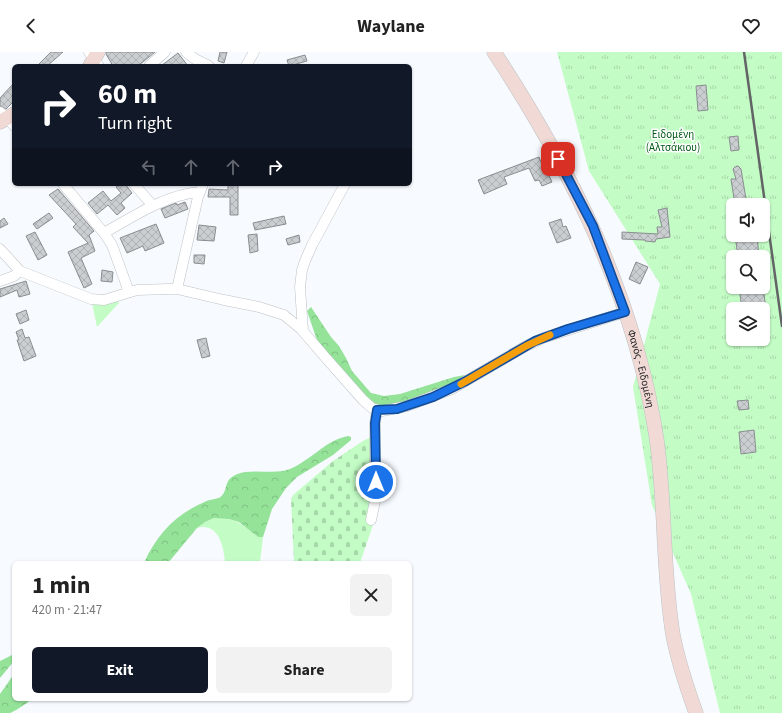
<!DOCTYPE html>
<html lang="en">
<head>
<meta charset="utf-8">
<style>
	:root { --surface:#fff; --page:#f2f2f2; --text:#222; --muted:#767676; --accent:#111827 }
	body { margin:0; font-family:"Source Sans 3",sans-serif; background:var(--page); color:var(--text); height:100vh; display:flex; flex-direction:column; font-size:15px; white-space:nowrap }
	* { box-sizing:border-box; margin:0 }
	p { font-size:13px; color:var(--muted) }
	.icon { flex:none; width:22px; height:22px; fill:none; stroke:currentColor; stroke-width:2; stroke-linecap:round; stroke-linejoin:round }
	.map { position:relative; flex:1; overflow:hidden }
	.drawer { position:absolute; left:12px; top:509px; width:400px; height:140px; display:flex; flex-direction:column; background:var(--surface); border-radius:6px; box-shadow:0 1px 3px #0004 }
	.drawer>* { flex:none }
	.hud { position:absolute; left:12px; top:12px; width:400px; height:122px; border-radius:6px; box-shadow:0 1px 3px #0004; background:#111827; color:#fff; overflow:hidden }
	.tools { position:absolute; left:726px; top:146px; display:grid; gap:8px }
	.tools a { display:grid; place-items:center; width:44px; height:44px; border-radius:6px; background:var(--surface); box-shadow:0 1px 3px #0004; font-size:20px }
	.pin { position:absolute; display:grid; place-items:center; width:34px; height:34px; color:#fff; margin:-17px; border-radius:8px; box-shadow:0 2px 6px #0006 }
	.me { position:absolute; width:44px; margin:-22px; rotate:0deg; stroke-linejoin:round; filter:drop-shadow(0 0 3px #0008) }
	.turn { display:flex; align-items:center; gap:14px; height:84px; padding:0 20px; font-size:18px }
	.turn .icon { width:52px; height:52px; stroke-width:2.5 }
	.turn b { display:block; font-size:28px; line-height:34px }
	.lanes { display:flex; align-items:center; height:38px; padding:0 20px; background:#0003; justify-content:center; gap:20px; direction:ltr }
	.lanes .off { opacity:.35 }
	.round { display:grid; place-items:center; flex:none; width:42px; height:42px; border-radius:6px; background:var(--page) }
	.overview { display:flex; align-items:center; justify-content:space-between; height:68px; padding:0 20px }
	h1 { font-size:24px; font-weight:700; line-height:30px }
	.primary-button { display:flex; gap:8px; margin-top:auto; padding:8px 20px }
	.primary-button a { flex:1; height:46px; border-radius:6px; background:var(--accent); color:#fff; font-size:16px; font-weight:700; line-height:46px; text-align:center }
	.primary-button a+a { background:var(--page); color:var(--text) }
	header { display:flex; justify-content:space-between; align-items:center; height:52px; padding:0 20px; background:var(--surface); font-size:18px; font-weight:700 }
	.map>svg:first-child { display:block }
	.grass { fill:#c3fcc5 }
	.forest { fill:url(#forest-crowns) }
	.cemetery { fill:url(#cemetery-stones) }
	.park { fill:url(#park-tufts); fill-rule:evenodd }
	.building { fill:url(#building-cross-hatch); stroke:#898d90 }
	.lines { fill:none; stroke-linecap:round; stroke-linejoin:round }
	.street-casing { stroke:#bdc1c4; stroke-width:11 }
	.secondary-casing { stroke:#bdc1c4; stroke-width:15 }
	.street { stroke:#fff; stroke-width:10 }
	.secondary { stroke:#f1dad6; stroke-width:14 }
	.rail { stroke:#626466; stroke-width:2.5 }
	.route-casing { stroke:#114b97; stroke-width:10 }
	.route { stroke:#1a73e8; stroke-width:7 }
	.slow { stroke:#f59e0b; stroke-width:7 }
	.labels { text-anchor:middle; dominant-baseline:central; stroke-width:3; stroke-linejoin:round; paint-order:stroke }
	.park-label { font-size:11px; fill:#005814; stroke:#fff }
	.street-label { font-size:11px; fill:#222425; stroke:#fff }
</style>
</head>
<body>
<header><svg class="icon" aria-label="back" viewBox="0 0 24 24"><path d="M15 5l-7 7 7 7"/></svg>Waylane<svg class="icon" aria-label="heart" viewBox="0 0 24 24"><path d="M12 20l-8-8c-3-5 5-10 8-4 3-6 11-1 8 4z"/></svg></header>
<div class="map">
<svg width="782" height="661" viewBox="0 0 782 661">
	<defs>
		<pattern id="forest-crowns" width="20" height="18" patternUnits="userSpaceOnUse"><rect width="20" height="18" fill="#95e299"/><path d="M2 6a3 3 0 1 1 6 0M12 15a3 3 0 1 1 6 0" fill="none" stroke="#80c284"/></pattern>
		<pattern id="cemetery-stones" width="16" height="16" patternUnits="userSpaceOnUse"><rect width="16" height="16" fill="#c3fcc5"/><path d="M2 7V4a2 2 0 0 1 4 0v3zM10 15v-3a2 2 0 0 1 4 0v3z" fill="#a7d8a9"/></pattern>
		<pattern id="park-tufts" width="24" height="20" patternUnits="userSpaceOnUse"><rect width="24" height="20" fill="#c3fcc5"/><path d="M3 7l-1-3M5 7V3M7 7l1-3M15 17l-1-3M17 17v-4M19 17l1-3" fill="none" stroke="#a7d8a9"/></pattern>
		<pattern id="building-cross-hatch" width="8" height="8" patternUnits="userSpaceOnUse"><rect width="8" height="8" fill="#caced1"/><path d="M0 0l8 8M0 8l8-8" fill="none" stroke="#adb1b3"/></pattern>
	</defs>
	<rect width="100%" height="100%" fill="#f7fbff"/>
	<path class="grass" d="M118 248 119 251 117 253 97 275 92 251Z
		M214 466C239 466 240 472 258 485H263L260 511H225C224 494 218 470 197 476L205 470Z"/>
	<path class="forest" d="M311 255 331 285 339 294 346 306 352 319 371 341 384 344 400 342 454 325 465 323 471 324 396 355 375 354 366 346 318 291 308 262 307 259Z
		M348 384 351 385V388L333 403 297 425 286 436 272 457 263 485H258L239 470 229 467 214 466 205 470 197 476 168 511H144C155 486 172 466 196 454 201 452 205 449 210 448 213 447 216 447 219 446 231 439 219 425 245 420 259 418 278 422 290 417 311 408 326 388 348 384Z
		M14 602V609L0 626V609Z
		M14 622V647H32C29 650 14 660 10 661 7 661 3 661 0 661V642Z"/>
	<path class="cemetery" d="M373 384 374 408 369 467 373 473 360 511H294L291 447 293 443 333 409 363 389Z"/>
	<path class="park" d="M557 0H782V661H720L691 542 652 453 633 335 660 232 589 119ZM733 153H763V183H733ZM733 205H763V235H733ZM733 257H763V287H733Z"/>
	<path class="building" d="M51 0H63L47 14H37Z
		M106 0H155L138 14H113L106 2Z
		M220 0H227L224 11 218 9Z
		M178 1 188 14H161L174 4Z
		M305 3 307 9 289 14 287 8Z
		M14 31V49L6 57 0 54V46Z
		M706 33 708 58 698 59 696 34Z
		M738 84 739 98 731 99 729 85Z
		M539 105 542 113H544L552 130 542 134 539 128 535 129 529 116 504 125 507 132 484 142 478 128Z
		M738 114 741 117 747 153H735L731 127H736L733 117 735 115Z
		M121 132H125L132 141 121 151 125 156 117 163 108 153 97 162 88 151 103 139 111 149 121 141 116 135Z
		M228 132H238V163H230V145H208L209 137 228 138Z
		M58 137 94 179 89 183 95 199 81 206 92 232 84 236 68 200 88 191 73 175 76 172 49 143Z
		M185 150 188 157 165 166 161 157 176 151 177 153Z
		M667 156 670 185 656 187 655 190 645 189V188L622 187V180L658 182 657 175H662L658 158Z
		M49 161 53 166 37 177 33 172Z
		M284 164 286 172 255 178 253 171Z
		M4 166 8 172 0 176V169Z
		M561 167 563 175 566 174 571 186 557 191 549 171Z
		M156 172 164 191 145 199 143 194 127 201 120 186Z
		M199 173 216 175 214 189 197 188Z
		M35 180 47 203 38 208 26 184Z
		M257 182 258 199 250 201 248 183Z
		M299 183 300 190 288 193 286 187Z
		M735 183H757L759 205H738Z
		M194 203H205L204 212 194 211Z
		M636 210 648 215 640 232 629 227Z
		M102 218 113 220 112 230 101 229Z
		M26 229 30 242 19 245 17 238 0 245V237Z
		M739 235H763L766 257H742Z
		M26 258 29 268 20 272 16 262Z
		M22 277 25 286 29 285 36 304 24 309 17 288H19L16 280Z
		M206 286 210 304 202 306 197 288Z
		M748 348 749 357 739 358 737 349Z
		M754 378 756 400 741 402 739 380Z"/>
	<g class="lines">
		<defs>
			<path id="street" d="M89 0 99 14
				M186 0 195 7 209 14
				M149 14 165 0
				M246 14 254 0
				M0 60 7 66 14 74
				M63 132 104 181 112 193 129 240
				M134 132 153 154
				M104 181C134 164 165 143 199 140
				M0 197 20 219 91 247 104 248 137 238 168 237H177L224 248 259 255 284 263 301 277 325 305 363 348 372 356 382 359 407 354 452 337 526 294 543 286 625 260
				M0 229 14 224 20 219
				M177 237 198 145 203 132
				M303 279 300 235 302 218 305 209 312 193 345 132
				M371 468 375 449V371L377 358"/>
			<g id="secondary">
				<path id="s1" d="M494 0C571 117 634 244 656 383 666 449 662 517 673 583 678 610 687 636 696 661"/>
				<path d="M90 14 98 0"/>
				<path d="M0 70 14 62"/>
			</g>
		</defs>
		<use href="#street" class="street-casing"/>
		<use href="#secondary" class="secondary-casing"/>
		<use href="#street" class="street"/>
		<use href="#secondary" class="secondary"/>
		<path class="rail" d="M744 0 782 274"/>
	</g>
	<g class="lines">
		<defs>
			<path id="route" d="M376 430 375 371 377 358 397 357 433 345 466 329 535 289 568 277 625 260 593 174 558 107"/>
		</defs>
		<use href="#route" class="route-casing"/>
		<use href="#route" class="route"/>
		<path class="slow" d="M461 332 526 294 550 283"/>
	</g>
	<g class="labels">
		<g class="park-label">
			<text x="673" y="82">Ειδομένη<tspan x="673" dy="13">(Αλτσάκιου)</tspan></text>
		</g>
		<g class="street-label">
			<text stroke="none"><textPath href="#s1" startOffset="351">Φανός - Ειδομένη</textPath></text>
		</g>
	</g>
</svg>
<div class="tools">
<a><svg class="icon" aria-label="sound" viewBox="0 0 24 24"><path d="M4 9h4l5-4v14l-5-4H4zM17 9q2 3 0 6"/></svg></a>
<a><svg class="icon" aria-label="search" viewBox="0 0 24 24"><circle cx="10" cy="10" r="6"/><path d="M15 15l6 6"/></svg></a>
<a><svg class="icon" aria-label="layers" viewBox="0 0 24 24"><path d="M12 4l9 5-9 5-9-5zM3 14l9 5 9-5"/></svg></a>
</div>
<div class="pin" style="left:558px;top:107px;background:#d93025"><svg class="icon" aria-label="arrive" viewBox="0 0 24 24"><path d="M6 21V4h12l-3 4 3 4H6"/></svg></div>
<svg class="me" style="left:376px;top:430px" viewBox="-20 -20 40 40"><circle r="17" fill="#1a73e8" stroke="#fff" stroke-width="3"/><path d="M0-11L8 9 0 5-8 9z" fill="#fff"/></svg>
<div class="hud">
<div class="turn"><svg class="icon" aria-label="right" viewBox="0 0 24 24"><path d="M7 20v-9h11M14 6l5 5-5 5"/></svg><div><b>60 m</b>Turn right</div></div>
<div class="lanes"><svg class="icon off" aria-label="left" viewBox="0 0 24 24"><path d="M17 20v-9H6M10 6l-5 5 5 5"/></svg><svg class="icon off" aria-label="ahead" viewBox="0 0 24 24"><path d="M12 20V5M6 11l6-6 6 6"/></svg><svg class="icon off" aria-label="ahead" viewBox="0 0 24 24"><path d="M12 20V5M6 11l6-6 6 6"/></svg><svg class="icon" aria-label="right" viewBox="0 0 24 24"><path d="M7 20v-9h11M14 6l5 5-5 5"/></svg></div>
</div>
<section class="drawer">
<div class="overview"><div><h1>1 min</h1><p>420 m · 21:47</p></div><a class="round"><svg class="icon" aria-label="close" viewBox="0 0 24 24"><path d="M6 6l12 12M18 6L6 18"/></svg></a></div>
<div class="primary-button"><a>Exit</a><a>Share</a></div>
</section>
</div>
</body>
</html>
